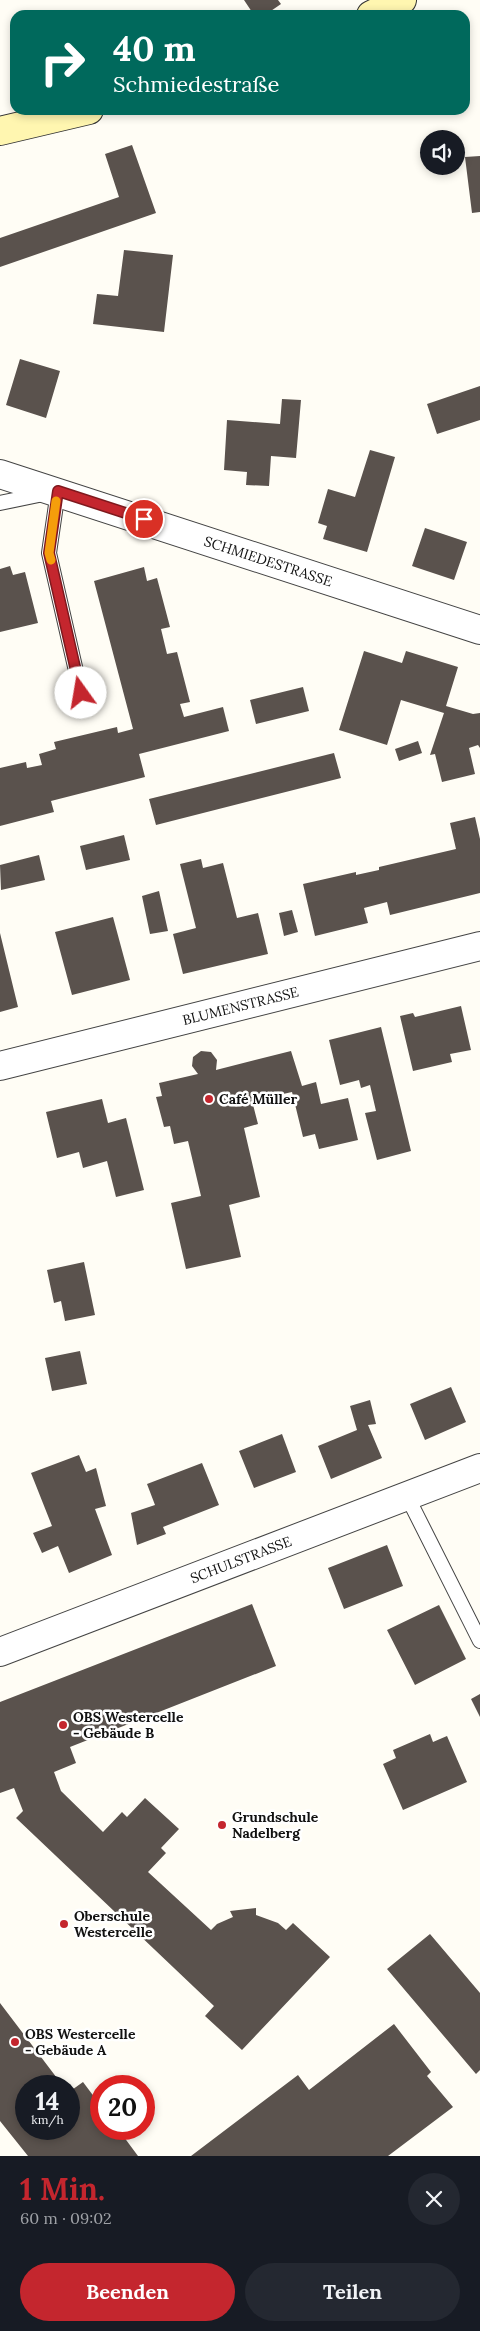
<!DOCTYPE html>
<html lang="de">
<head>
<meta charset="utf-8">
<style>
	:root { --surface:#171b24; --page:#242831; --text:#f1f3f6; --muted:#9ea1a6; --accent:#c4262e }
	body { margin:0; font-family:Lora,serif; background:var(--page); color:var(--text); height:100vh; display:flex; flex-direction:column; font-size:19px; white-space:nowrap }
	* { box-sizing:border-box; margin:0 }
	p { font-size:16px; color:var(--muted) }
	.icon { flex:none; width:28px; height:28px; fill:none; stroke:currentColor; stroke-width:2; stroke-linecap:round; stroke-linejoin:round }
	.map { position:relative; height:2156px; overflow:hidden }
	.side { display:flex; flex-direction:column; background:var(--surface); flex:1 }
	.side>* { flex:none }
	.banner { position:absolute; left:10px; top:10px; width:460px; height:105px; border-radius:15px; box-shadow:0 2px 8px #0003; background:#00695c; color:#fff; overflow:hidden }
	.buttons { position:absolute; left:420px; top:130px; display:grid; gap:10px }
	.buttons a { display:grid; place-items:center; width:45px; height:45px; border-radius:50%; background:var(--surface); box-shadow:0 2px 8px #0003; font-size:25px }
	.speed { position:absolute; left:15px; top:2075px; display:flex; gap:10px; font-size:25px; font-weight:700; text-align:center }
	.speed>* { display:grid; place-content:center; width:65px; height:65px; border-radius:50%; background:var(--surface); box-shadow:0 2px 8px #0003; line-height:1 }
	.speed small { font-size:12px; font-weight:400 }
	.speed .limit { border:8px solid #d22; background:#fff; color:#111 }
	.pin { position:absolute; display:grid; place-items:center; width:42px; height:42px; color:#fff; margin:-21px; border:2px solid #fff; border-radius:50%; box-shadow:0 1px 5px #0007 }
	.me { position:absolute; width:55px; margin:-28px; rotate:347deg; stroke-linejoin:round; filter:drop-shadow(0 0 4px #0008) }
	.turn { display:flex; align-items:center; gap:18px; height:105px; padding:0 20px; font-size:22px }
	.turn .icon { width:65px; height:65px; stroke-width:2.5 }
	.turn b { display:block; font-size:35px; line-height:42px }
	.round { display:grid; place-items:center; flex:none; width:52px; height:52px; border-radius:26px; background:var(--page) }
	.summary { display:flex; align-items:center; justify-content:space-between; height:85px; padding:0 20px }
	h1 { font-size:30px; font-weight:800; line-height:38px; color:var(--accent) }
	.button { display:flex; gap:10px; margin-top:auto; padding:10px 20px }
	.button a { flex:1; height:58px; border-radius:30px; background:var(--accent); color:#fff; font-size:20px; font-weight:800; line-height:58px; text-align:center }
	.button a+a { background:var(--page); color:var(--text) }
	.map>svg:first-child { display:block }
	.building { fill:#5a524d }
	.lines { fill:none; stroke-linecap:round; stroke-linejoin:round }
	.service-casing { stroke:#444; stroke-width:16 }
	.minor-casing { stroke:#444; stroke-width:30 }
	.secondary-casing { stroke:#333; stroke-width:30 }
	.service { stroke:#fff; stroke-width:14 }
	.minor { stroke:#fff; stroke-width:28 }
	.secondary { stroke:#fff6b0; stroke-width:28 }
	.route-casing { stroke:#7f191e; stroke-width:12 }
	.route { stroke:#c4262e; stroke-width:9 }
	.slow { stroke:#f59e0b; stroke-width:9 }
	.poi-dot { fill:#c4262e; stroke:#fff; stroke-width:2 }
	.labels { text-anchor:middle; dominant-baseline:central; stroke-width:5; stroke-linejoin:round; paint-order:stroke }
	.street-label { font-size:14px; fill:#111; stroke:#fff }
	.poi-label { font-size:14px; font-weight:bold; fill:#111; stroke:#fff; text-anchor:start }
</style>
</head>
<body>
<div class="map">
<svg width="480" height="2156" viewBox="0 0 480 2156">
	<rect width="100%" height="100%" fill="#fffdf5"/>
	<path class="building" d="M244 0H278L281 4 265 15H254Z
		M132 145 156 213 0 267V238L119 197 105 154Z
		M480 156V212L472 213 465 157Z
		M124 250 173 255 164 332 93 324 97 294 118 296Z
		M20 359 60 371 46 418 6 405Z
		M480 386V420L437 434 427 404Z
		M282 399 301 400 296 458 271 456 269 486 246 485 247 472 224 470 227 420 280 424Z
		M370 450 395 457 367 552 323 539 327 526 318 523 328 489 355 497Z
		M425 528 467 542 454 580 412 566Z
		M10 566 13 575 25 572 38 623 0 632V569Z
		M144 567 147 581 157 578 170 627 161 629 167 654 177 652 190 702 180 704 184 717 223 707 229 731 139 754 145 777 51 801 54 812 0 826V768L26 762 27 768 42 765 39 754 56 749 54 742 117 727 118 733 133 729 94 581Z
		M364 651 402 663 406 651 458 667 446 706 473 714 480 713V748L478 745 469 748 475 774 442 782 435 754 430 755 444 713 401 700 387 745 339 730Z
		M303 687 309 711 256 724 250 700Z
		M418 741 422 753 399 761 395 749Z
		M334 753 341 778 156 825 149 799Z
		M475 817 480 839V893L390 915 387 902 364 908 368 923 315 936 303 884 356 872V875L379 870V867L456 849 450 823Z
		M124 835 130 860 86 870 80 846Z
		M39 855 45 880 1 890 0 865Z
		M201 859 203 868 223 863 237 918 258 913 268 954 183 974 173 934 196 928 180 864Z
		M159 891 168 931 150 934 142 896Z
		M292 910 298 932 284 936 279 913Z
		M113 917 130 980 72 995 55 932Z
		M0 933 18 1007 0 1012Z
		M461 1006 471 1050 450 1054 452 1062 413 1071 400 1016 413 1013 415 1017Z
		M381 1027 411 1151 377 1160 365 1113 376 1111 370 1085 361 1088 359 1080 340 1085 329 1040Z
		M201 1051 211 1052 217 1060 216 1070 291 1051 302 1086 316 1082 321 1104 348 1098 358 1140 319 1149 315 1134 303 1137 292 1092 252 1101 258 1124 244 1128 260 1197 229 1205 241 1257 186 1269 171 1203 201 1196 188 1141 174 1144 170 1126 164 1127 156 1097 162 1096 159 1083 198 1074 192 1066 193 1057Z
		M102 1099 108 1123 126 1118 144 1190 116 1197 107 1161 83 1168 79 1152 57 1158 46 1112Z
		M84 1262 95 1315 65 1321 61 1301 54 1303 47 1270Z
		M80 1351 87 1384 52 1391 45 1358Z
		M451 1387 466 1422 425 1440 410 1404Z
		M370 1400 376 1424 368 1425 382 1458 331 1479 318 1446 357 1430 350 1406Z
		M282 1434 296 1472 254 1488 239 1451Z
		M79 1455 86 1472 96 1468 106 1506 95 1509 112 1555 69 1573 58 1546 42 1553 33 1533 52 1526 31 1473Z
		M202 1463 219 1505 163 1527 166 1534 137 1545 131 1513 155 1505 147 1484Z
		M387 1545 403 1586 344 1609 328 1568Z
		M252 1604 276 1666 70 1747 76 1763 54 1772 61 1791 103 1832 122 1812 127 1817 145 1798 179 1829 161 1848 166 1853 148 1872 211 1930 217 1924 233 1917 230 1911 256 1908V1915L278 1923 286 1930 293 1923 330 1957 242 2050 205 2016 214 2006 16 1818 23 1811 14 1788 0 1793V1702Z
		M439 1605 466 1659 415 1685 387 1630Z
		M480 1694V1717L471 1699Z
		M430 1734 433 1742 447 1736 467 1782 403 1810 383 1764 396 1758 393 1750Z
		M430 1934 480 1993V2070L476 2074 387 1969Z
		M0 2003 63 2086H26V2129H69V2092L83 2082 101 2106V2129H118L138 2156H28L0 2121Z
		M394 2024 431 2072 427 2076 453 2107 388 2156H191L298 2075 309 2090Z"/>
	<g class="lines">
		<defs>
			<path id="service" d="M0 503 58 491 49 553 81 693
				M407 1496 480 1641"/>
			<g id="minor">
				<path id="s1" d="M0 474 480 630"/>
				<path id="s2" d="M0 1066 480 946"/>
				<path id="s3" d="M0 1652 480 1468"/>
			</g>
			<path id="secondary" d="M371 15 402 0
				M0 131 89 110"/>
		</defs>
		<use href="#service" class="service-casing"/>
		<use href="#minor" class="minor-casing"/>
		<use href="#secondary" class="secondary-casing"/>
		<use href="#service" class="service"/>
		<use href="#minor" class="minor"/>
		<use href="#secondary" class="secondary"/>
	</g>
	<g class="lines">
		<defs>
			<path id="route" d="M81 693 49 553 58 491 144 519"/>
		</defs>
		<use href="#route" class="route-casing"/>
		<use href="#route" class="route"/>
		<path class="slow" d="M51 560 49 553 56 501"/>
	</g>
	<g class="poi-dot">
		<circle cx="209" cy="1099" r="5"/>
		<circle cx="63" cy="1725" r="5"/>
		<circle cx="222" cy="1825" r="5"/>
		<circle cx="64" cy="1924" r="5"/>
		<circle cx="15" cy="2042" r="5"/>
	</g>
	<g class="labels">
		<g class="street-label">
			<text stroke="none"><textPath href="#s1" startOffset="282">SCHMIEDESTRASSE</textPath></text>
			<text stroke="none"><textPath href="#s2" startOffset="248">BLUMENSTRASSE</textPath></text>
			<text stroke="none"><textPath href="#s3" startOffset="258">SCHULSTRASSE</textPath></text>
		</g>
		<g class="poi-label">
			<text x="219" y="1099">Café Müller</text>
			<text x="73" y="1717">OBS Westercelle<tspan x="73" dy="16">- Gebäude B</tspan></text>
			<text x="232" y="1817">Grundschule<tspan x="232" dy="16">Nadelberg</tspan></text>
			<text x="74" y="1916">Oberschule<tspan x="74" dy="16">Westercelle</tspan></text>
			<text x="25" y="2034">OBS Westercelle<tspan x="25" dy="16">- Gebäude A</tspan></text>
		</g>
	</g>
</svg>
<div class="buttons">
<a><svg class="icon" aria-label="sound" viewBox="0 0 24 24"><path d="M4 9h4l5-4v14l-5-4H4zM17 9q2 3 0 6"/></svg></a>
</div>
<div class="speed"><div>14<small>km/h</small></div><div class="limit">20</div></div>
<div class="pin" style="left:144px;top:519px;background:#d93025"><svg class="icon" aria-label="arrive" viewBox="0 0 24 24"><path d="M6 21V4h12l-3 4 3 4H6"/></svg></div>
<svg class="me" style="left:81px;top:693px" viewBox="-20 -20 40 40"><circle r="19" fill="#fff"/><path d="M0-13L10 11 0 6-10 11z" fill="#c4262e"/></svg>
<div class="banner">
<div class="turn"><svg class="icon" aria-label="right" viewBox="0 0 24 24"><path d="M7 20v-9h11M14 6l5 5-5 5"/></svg><div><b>40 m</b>Schmiedestraße</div></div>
</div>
</div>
<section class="side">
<div class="summary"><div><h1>1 Min.</h1><p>60 m · 09:02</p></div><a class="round"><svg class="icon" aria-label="close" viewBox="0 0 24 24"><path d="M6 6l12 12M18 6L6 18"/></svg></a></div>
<div class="button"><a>Beenden</a><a>Teilen</a></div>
</section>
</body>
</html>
